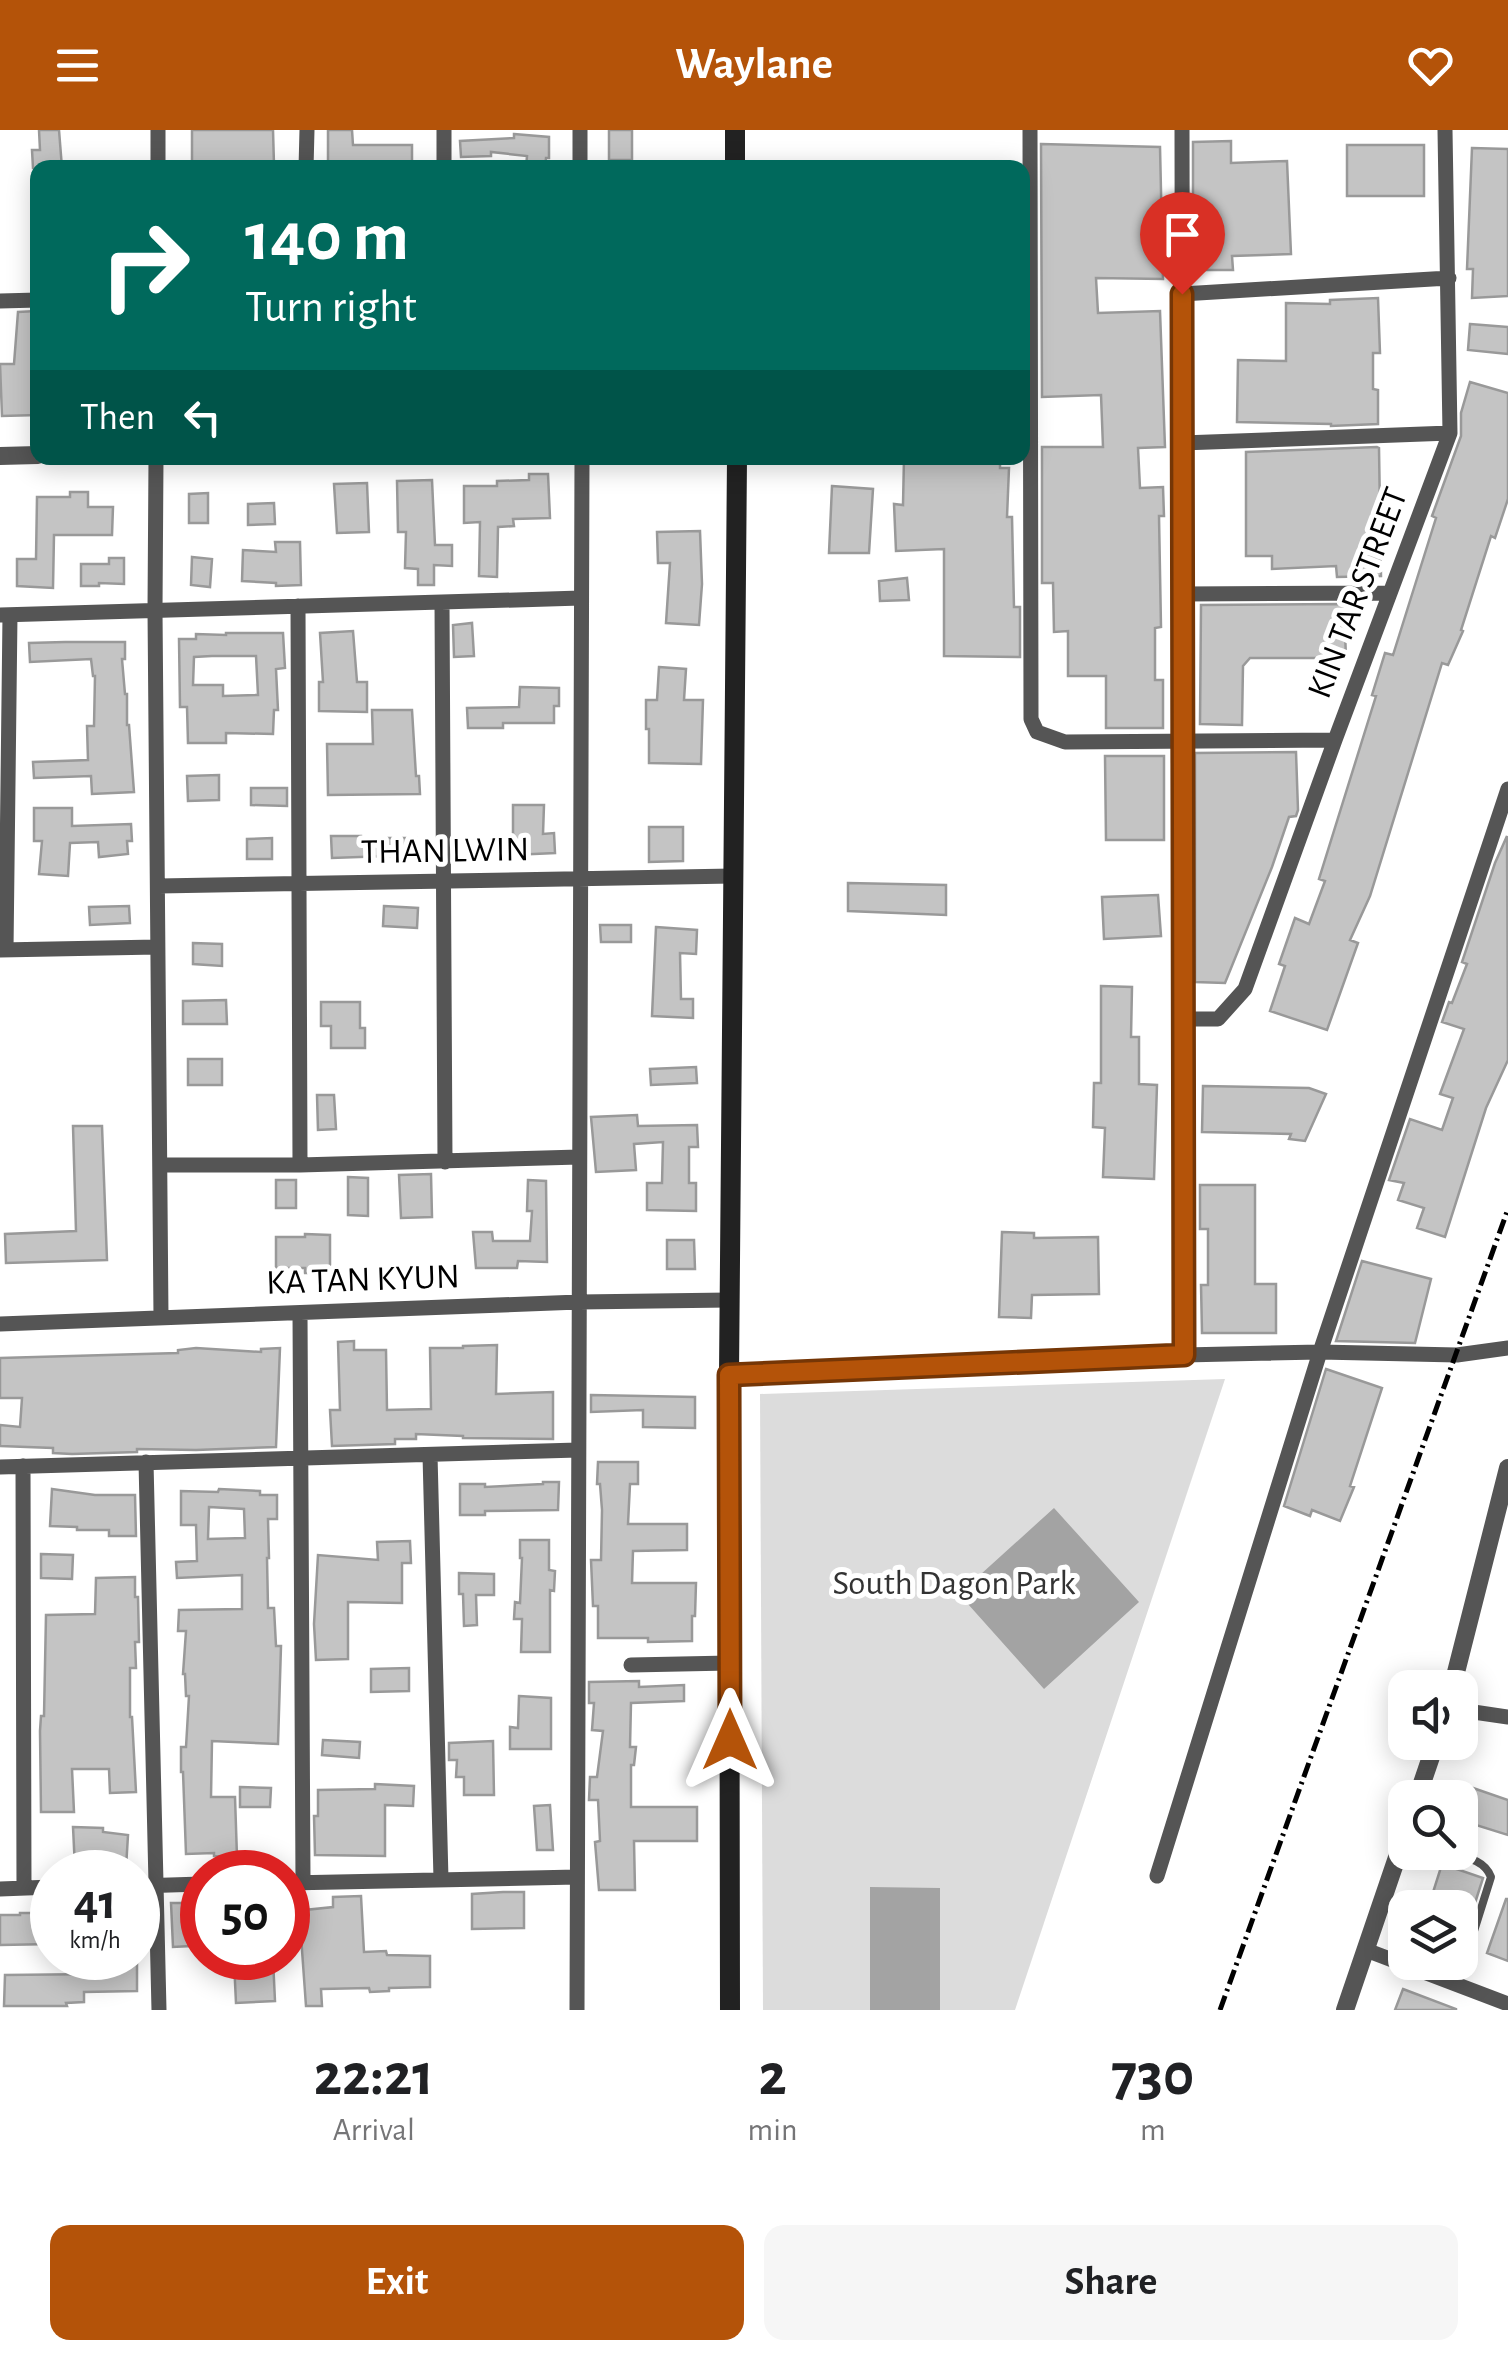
<!DOCTYPE html>
<html lang="en">
<head>
<meta charset="utf-8">
<style>
	:root { --surface:#fff; --page:#f6f6f6; --text:#202124; --muted:#757577; --accent:#b45309 }
	body { margin:0; font-family:"Alegreya Sans",sans-serif; background:var(--page); color:var(--text); height:100vh; display:flex; flex-direction:column; font-size:38px; white-space:nowrap }
	* { box-sizing:border-box; margin:0 }
	p { font-size:32px; color:var(--muted) }
	.icon { flex:none; width:55px; height:55px; fill:none; stroke:currentColor; stroke-width:2; stroke-linecap:round; stroke-linejoin:round }
	.map { position:relative; height:1880px; overflow:hidden }
	.panel { display:flex; flex-direction:column; background:var(--surface); flex:1 }
	.panel>* { flex:none }
	.top-card { position:absolute; left:30px; top:30px; width:1000px; height:305px; border-radius:20px; box-shadow:0 5px 25px #0003; background:#00695c; color:#fff; overflow:hidden }
	.controls { position:absolute; left:1388px; top:1540px; display:grid; gap:20px }
	.controls a { display:grid; place-items:center; width:90px; height:90px; border-radius:20px; background:var(--surface); box-shadow:0 5px 25px #0003; font-size:50px }
	.speed { position:absolute; left:30px; top:1720px; display:flex; gap:20px; font-size:50px; font-weight:700; text-align:center }
	.speed>* { display:grid; place-content:center; width:130px; height:130px; border-radius:50%; background:var(--surface); box-shadow:0 5px 25px #0003; line-height:1 }
	.speed small { font-size:25px; font-weight:400 }
	.speed .limit { border:15px solid #d22; background:#fff; color:#111 }
	.pin { position:absolute; display:grid; place-items:center; width:85px; height:85px; color:#fff; margin:-102px -42px; border-radius:50% 50% 50% 0; rotate:-45deg; box-shadow:0 0 10px #0007 }
	.pin .icon { rotate:45deg }
	.me { position:absolute; width:110px; margin:-55px; rotate:0deg; stroke-linejoin:round; filter:drop-shadow(0 0 8px #0008) }
	.turn { display:flex; align-items:center; gap:35px; height:210px; padding:0 50px; font-size:45px }
	.turn .icon { width:130px; height:130px; stroke-width:2.5 }
	.turn b { display:block; font-size:70px; line-height:85px }
	.then { display:flex; align-items:center; height:95px; padding:0 50px; background:#0003; gap:20px; font-size:38px }
	.eta { display:flex; justify-content:space-evenly; align-items:center; height:170px; text-align:center }
	.eta b { font-size:60px; font-weight:600; line-height:70px }
	.action { display:flex; gap:20px; margin-top:auto; padding:20px 50px }
	.action a { flex:1; height:115px; border-radius:20px; background:var(--accent); color:#fff; font-size:40px; font-weight:600; line-height:115px; text-align:center }
	.action a+a { background:var(--page); color:var(--text) }
	header { display:flex; justify-content:space-between; align-items:center; height:130px; padding:0 50px; background:var(--accent); color:#fff; font-size:45px; font-weight:600 }
	.map>svg:first-child { display:block }
	.green { fill:#dcdcdc }
	.water { fill:#a3a3a3 }
	.building { fill:#c4c4c4; stroke:#999; stroke-width:2.5; fill-rule:evenodd }
	.lines { fill:none; stroke-linecap:round; stroke-linejoin:round }
	.service { stroke:#555; stroke-width:8 }
	.minor { stroke:#555; stroke-width:15 }
	.tertiary { stroke:#555; stroke-width:18 }
	.secondary { stroke:#222; stroke-width:20 }
	.rail { stroke:#000; stroke-width:5; stroke-dasharray:15 5 2.5 5; stroke-linecap:butt }
	.route-casing { stroke:#753606; stroke-width:25 }
	.route { stroke:#b45309; stroke-width:18 }
	.labels { text-anchor:middle; dominant-baseline:central; stroke-width:10; stroke-linejoin:round; paint-order:stroke }
	.street-label { font-size:35px; fill:#000; stroke:#fff }
	.park-label { font-size:35px; fill:#333; stroke:#fff }
</style>
</head>
<body>
<header><svg class="icon" aria-label="menu" viewBox="0 0 24 24"><path d="M4 6h16M4 12h16M4 18h16"/></svg>Waylane<svg class="icon" aria-label="heart" viewBox="0 0 24 24"><path d="M12 20l-8-8c-3-5 5-10 8-4 3-6 11-1 8 4z"/></svg></header>
<div class="map">
<svg width="1508" height="1880" viewBox="0 0 1508 1880">
	<rect width="100%" height="100%" fill="#fff"/>
	<path class="green" d="M1225 1249 1015 1880H763L760 1264Z"/>
	<path class="water" d="M1054 1378 1139 1472 1044 1559 959 1464Z
		M870 1757 940 1758V1880H870Z"/>
	<path class="building" d="M39 0H59L62 38H33L32 20H40Z
		M192 0H273L274 35H192Z
		M328 0H352L353 15H412V35L328 36Z
		M609 0H632V30H609Z
		M514 4 549 7V28H546L545 38H526L527 26 491 22V26L461 27 460 11 514 8Z
		M1231 11V33L1287 31 1291 124 1232 126 1233 140H1193V12Z
		M1041 14 1160 17 1163 149 1096 148 1098 183 1160 181 1165 317 1138 318 1140 358 1163 357 1164 386H1159L1161 497 1155 498V550H1163V598H1106V546H1068V501L1054 502 1053 453H1042V317H1103L1101 265 1042 267Z
		M1347 15H1424V66H1347Z
		M1472 18 1508 19V166L1472 168 1473 139H1467Z
		M1378 168 1380 223H1373V259L1378 260V294L1331 296V294L1237 292 1238 230 1286 231V173L1330 174V170Z
		M36 181 34 234H38V285L2 286 0 234H14L18 182Z
		M1470 194 1508 197V224L1468 220Z
		M1470 252 1508 263V369L1495 408 1491 406 1461 500 1463 501 1448 535 1442 533 1370 766 1350 810 1358 813 1327 900 1270 881 1285 836 1279 834 1295 788 1309 794 1325 751 1319 749 1376 566 1372 565 1385 523 1393 525 1436 388 1432 386 1461 306V283Z
		M1377 317 1379 318 1381 446 1337 447 1336 436 1272 439V426H1246V322Z
		M904 328H1000V338H1009L1007 387H1012L1014 477H1020V527L944 526V419L896 421 894 374 903 375Z
		M529 344H548L550 388 513 389 514 396 498 397 497 447 479 446 480 392 464 393V356H497V351L529 350Z
		M432 350 435 415H452V436L434 435V455H418V439L405 438 406 402H398L397 351Z
		M367 353 369 402 337 403 334 354Z
		M832 356 873 359 869 423H829Z
		M70 362H88V377H113L112 405H54L53 458 17 456V429H36L37 367H70Z
		M208 363V393H189V364Z
		M274 373 275 394 248 395V374Z
		M700 401 702 454 699 495 666 493 670 433H658L657 402Z
		M275 412H300L301 455 276 456V453L242 451 243 420 276 422Z
		M192 427 212 429 210 457 191 455Z
		M109 428H124V454L99 453V456H81V434H109Z
		M907 448 909 470 880 471 879 451Z
		M1344 474 1346 528H1250L1243 536 1242 595 1200 594 1201 475Z
		M472 493 474 526 454 527 453 495Z
		M353 501 357 552H367V582L319 581V552H323L320 503Z
		M226 503H283L285 538 276 539 278 580H274L273 604 226 603V613H188L187 577H180L179 509H196V504L226 505ZM212 526H256L258 565 223 566V555H193L194 527Z
		M65 512H125V529H122L125 564H127V595H129L134 662 92 664 91 646 34 648 33 632 88 630 87 596H94L95 546H93L91 529 30 532 29 513Z
		M659 537 686 539 684 570H703L701 634 649 633V599H646V570H657Z
		M520 557 559 558V576H554V593H503V598H468L467 578 519 577Z
		M372 580H412L416 646H419L420 664 328 665 327 614H373Z
		M1296 622 1298 680 1296 686 1289 687 1272 737 1225 853 1195 852V623Z
		M1105 626H1164V710H1106Z
		M219 645V670L188 671 187 646Z
		M251 658H287V676L251 675Z
		M513 675H544L543 704 554 703 555 723 513 725Z
		M34 678H72V696L131 694 132 711H127L128 724 99 727 98 712 70 713 68 746 39 744 42 711H34Z
		M649 697H683V731L649 732Z
		M331 706H361V708H416V725L332 728Z
		M1507 706 1508 930 1486 978 1445 1107 1417 1098 1424 1078 1398 1070 1404 1053 1389 1050 1410 989 1442 1000 1453 968 1440 964 1464 899 1442 892 1449 872 1452 873 1467 834 1462 832 1495 733Z
		M272 708V729H247V709Z
		M848 753 946 755V785L848 781Z
		M1158 765 1161 806 1104 809 1102 767Z
		M129 776 130 793 90 795 89 777Z
		M384 776 418 778 417 798 383 796Z
		M600 795H631V812H601Z
		M656 797 697 800 696 824 680 823 681 869H693V888L652 886Z
		M193 813 222 814V836L193 834Z
		M1101 856 1132 857 1131 907H1139V954L1157 955 1154 1049 1103 1047 1105 998 1093 997 1094 953H1101Z
		M226 870 227 894H183V871Z
		M321 872H360V898H365V918H331V896H321Z
		M188 929H222V955H188Z
		M696 937 697 953 651 955 650 939Z
		M1203 956 1309 958 1326 964 1305 1011 1289 1009 1291 1004 1202 1002Z
		M317 965H334L336 999 318 1000Z
		M637 985 638 996 697 995 698 1017H689V1053H696V1081L647 1080V1053H662L663 1012 634 1014 636 1040 596 1042 591 987Z
		M73 996H102L107 1130 6 1133 5 1104 76 1101Z
		M431 1044 432 1087 401 1088 399 1045Z
		M348 1047 368 1048V1086L348 1085Z
		M276 1050H296V1078H276Z
		M528 1050 546 1051 547 1132 518 1131 517 1138H476L473 1102H492L493 1111H530L532 1081H527Z
		M1200 1055H1255V1154H1276V1203H1202L1201 1155H1208V1099H1200Z
		M1002 1102 1034 1103V1108L1098 1107 1099 1164 1032 1165 1031 1188 999 1187Z
		M305 1104 330 1105V1143H305V1138H276V1107H305Z
		M667 1110H694L695 1139H667Z
		M1362 1131 1431 1149 1415 1213 1336 1211Z
		M354 1211V1220H386L387 1280 431 1279 430 1218H463V1216L497 1215 496 1264 553 1262V1309L463 1308V1306L416 1304V1309H395V1314L332 1316 330 1280H340L338 1212Z
		M196 1218 261 1222V1219L280 1218 276 1317 196 1320 137 1319V1322L72 1324 53 1323V1318L0 1316V1295L20 1297 22 1268H0V1228L178 1223V1220Z
		M1326 1239 1382 1258 1350 1356 1354 1357 1340 1391 1312 1380 1310 1386 1284 1376Z
		M591 1265 695 1267V1298L643 1297V1280L591 1282Z
		M598 1332H638V1354H630L628 1394H687V1420L633 1421 632 1453H696L695 1486H692V1511L648 1512V1508H598V1476H593L591 1430H601L602 1380 600 1354H597Z
		M543 1352H559L558 1380 485 1381V1385H460V1354H485V1357L543 1354Z
		M52 1359 95 1365H135L136 1406H109V1400H77V1397L50 1396Z
		M219 1359 260 1361V1365H277V1389H268L269 1428H267L268 1478H274L276 1516H281L278 1614 212 1611 211 1667H235L237 1727 214 1726V1723L186 1724 183 1642H181V1617H186L189 1566H186L185 1544H183L186 1501H178L179 1480 242 1479V1445L177 1448 176 1432 197 1431 196 1395H181V1361L218 1362ZM209 1377 244 1379 245 1408 208 1409Z
		M520 1410H549V1440L555 1441 554 1461 550 1460V1522H521L522 1489H514L515 1472 520 1473 522 1428H520Z
		M410 1411 411 1433H402V1473L348 1472V1529L316 1530 314 1494 318 1425 378 1430 377 1412Z
		M41 1424 73 1425 72 1449 41 1448Z
		M459 1443 494 1444V1465H476L477 1495 464 1496 463 1464H459Z
		M135 1447V1467H138L139 1512H135L136 1538H130V1587H132L136 1662 110 1663 109 1639H72L74 1682H41L40 1601 41 1586H44L46 1485 95 1484 96 1448Z
		M409 1538V1561L371 1562V1539Z
		M639 1551V1557L684 1555V1571L631 1573 630 1617H636L634 1635H631V1677H697V1711H634L635 1760H599L595 1712 600 1711 598 1670H589L590 1647H597L603 1601 592 1600 594 1573H589V1552Z
		M519 1566 551 1568V1619H510V1597L518 1598Z
		M323 1610 360 1612 359 1628 322 1625Z
		M493 1611 494 1665H464V1647H456L457 1630H449V1613Z
		M375 1654 414 1656 413 1676 385 1675V1726L315 1725 314 1686H318V1660L375 1659Z
		M240 1657 271 1658 270 1677H240Z
		M1473 1658 1508 1670V1705L1460 1690Z
		M550 1675 553 1720H537L534 1676Z
		M73 1697 103 1698V1702L128 1705 126 1738H75Z
		M1442 1734 1483 1748 1461 1817 1460 1778H1428Z
		M503 1762H524V1798L472 1799V1764Z
		M361 1766 364 1822 386 1821 387 1825 430 1826V1857L389 1858V1861L370 1862 369 1858 321 1859 322 1876H306L301 1806 288 1807V1777L304 1775V1780L333 1777V1767Z
		M1506 1769H1508V1831L1487 1823Z
		M171 1773H202V1809H190L191 1816 173 1817Z
		M20 1783H52V1814L0 1815V1785H20Z
		M99 1829 137 1830V1861L84 1862V1872L66 1873 67 1876H4L5 1845 99 1844Z
		M273 1829 275 1871 236 1873 234 1831Z
		M1403 1859 1456 1879V1880H1395Z"/>
	<g class="lines">
		<path class="service" d="M1445 1722C1462 1727 1484 1728 1491 1747L1457 1855"/>
		<path class="minor" d="M158 0V38
			M444 0V38
			M1030 0 1031 589 1037 602 1065 612 1335 610
			M1182 0 1184 1225
			M306 38 307 0
			M580 38V0
			M1182 164 1449 148
			M0 171 38 170
			M1182 313 1450 303
			M156 328 155 480 161 1188
			M1183 464 1390 463
			M442 472 445 1032
			M298 476 300 1035
			M0 485 581 468
			M159 756 733 746
			M0 820 157 817
			M6 820 10 485
			M1183 889H1218L1245 859 1335 610 1450 303 1445 0
			M161 1035H300L579 1027
			M300 1183 303 1752
			M0 1194 579 1172 729 1170
			M729 1245 1184 1225 1320 1222 1457 1225 1508 1218
			M430 1325 441 1749
			M146 1332 159 1880
			M23 1336 24 1758
			M0 1337 578 1320
			M631 1535 730 1533
			M1460 1580 1508 1587
			M1157 1746 1320 1222 1508 659
			M288 1753 577 1747
			M138 1756 202 1754
			M0 1759 52 1757
			M1366 1820 1508 1874
			M577 1880 582 328"/>
		<path class="tertiary" d="M0 326 38 325
			M1452 1558 1508 1338
			M1417 1668 1436 1612
			M1345 1880 1405 1704"/>
		<path class="secondary" d="M735 0V38
			M730 1880 729 1245 737 328"/>
		<path class="rail" d="M1220 1880 1508 1079"/>
	</g>
	<g class="lines">
		<defs>
			<path id="route" d="M730 1610 729 1245 1184 1225 1182 164"/>
		</defs>
		<use href="#route" class="route-casing"/>
		<use href="#route" class="route"/>
	</g>
	<g class="labels">
		<g class="street-label">
			<text transform="translate(1358 463) rotate(-69)">KIN TAR STREET</text>
			<text transform="translate(445 721) rotate(-1)">THAN LWIN</text>
			<text transform="translate(363 1150) rotate(-2)">KA TAN KYUN</text>
		</g>
		<g class="park-label">
			<text x="954" y="1453">South Dagon Park</text>
		</g>
	</g>
</svg>
<div class="controls">
<a><svg class="icon" aria-label="sound" viewBox="0 0 24 24"><path d="M4 9h4l5-4v14l-5-4H4zM17 9q2 3 0 6"/></svg></a>
<a><svg class="icon" aria-label="search" viewBox="0 0 24 24"><circle cx="10" cy="10" r="6"/><path d="M15 15l6 6"/></svg></a>
<a><svg class="icon" aria-label="layers" viewBox="0 0 24 24"><path d="M12 4l9 5-9 5-9-5zM3 14l9 5 9-5"/></svg></a>
</div>
<div class="speed"><div>41<small>km/h</small></div><div class="limit">50</div></div>
<div class="pin" style="left:1182px;top:164px;background:#d93025"><svg class="icon" aria-label="arrive" viewBox="0 0 24 24"><path d="M6 21V4h12l-3 4 3 4H6"/></svg></div>
<svg class="me" style="left:730px;top:1610px" viewBox="-20 -20 40 40"><path d="M0-17L14 15 0 8-14 15z" fill="#b45309" stroke="#fff" stroke-width="4"/></svg>
<div class="top-card">
<div class="turn"><svg class="icon" aria-label="right" viewBox="0 0 24 24"><path d="M7 20v-9h11M14 6l5 5-5 5"/></svg><div><b>140 m</b>Turn right</div></div>
<div class="then">Then<svg class="icon" aria-label="left" viewBox="0 0 24 24"><path d="M17 20v-9H6M10 6l-5 5 5 5"/></svg></div>
</div>
</div>
<section class="panel">
<div class="eta">
<div><b>22:21</b><p>Arrival</p></div>
<div><b>2</b><p>min</p></div>
<div><b>730</b><p>m</p></div>
</div>
<div class="action"><a>Exit</a><a>Share</a></div>
</section>
</body>
</html>
